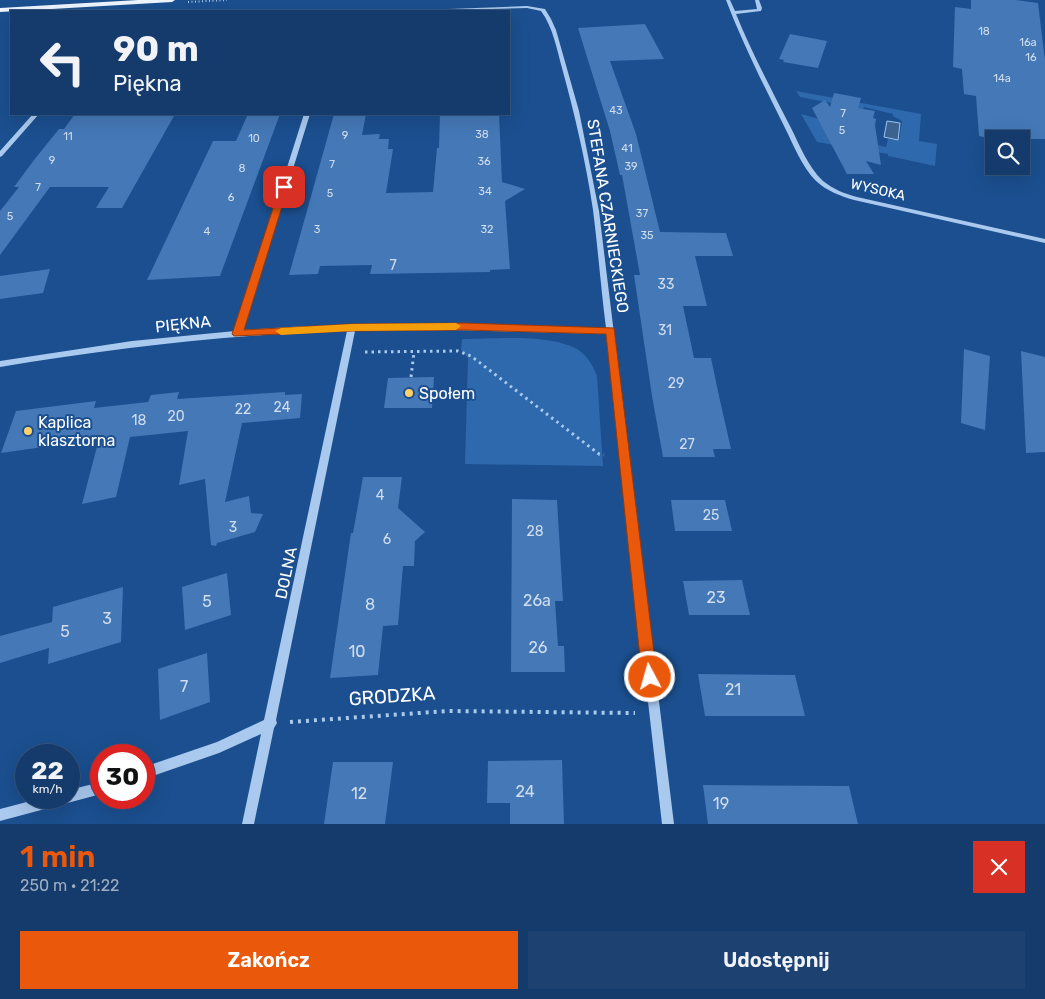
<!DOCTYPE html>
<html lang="pl">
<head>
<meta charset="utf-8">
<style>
	:root { --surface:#143b6b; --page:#1d4271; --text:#f1f3f6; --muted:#9dadc1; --line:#33557e; --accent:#ea580c }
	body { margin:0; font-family:Rubik,sans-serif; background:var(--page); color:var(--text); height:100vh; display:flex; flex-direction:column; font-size:19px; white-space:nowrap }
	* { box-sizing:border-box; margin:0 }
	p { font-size:16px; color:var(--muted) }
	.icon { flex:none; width:28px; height:28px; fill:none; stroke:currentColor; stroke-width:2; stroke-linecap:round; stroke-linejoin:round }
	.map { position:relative; height:824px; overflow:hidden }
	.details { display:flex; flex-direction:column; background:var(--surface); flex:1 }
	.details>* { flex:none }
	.guide { position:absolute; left:10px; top:10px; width:500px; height:105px; border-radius:0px; box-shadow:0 5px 20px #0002,0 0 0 1px var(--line); background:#143b6b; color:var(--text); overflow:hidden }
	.fabs { position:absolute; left:985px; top:130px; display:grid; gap:10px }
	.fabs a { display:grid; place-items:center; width:45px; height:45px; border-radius:0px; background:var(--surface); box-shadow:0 5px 20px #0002,0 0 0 1px var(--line); font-size:25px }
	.speed { position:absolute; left:15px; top:744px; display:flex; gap:10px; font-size:25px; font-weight:700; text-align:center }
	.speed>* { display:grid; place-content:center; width:65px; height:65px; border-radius:50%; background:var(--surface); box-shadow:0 5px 20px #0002,0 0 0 1px var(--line); line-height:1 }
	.speed small { font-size:12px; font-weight:400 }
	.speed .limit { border:8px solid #d22; background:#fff; color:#111 }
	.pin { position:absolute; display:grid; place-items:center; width:42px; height:42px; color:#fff; margin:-21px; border-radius:10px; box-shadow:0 2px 8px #0006 }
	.me { position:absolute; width:55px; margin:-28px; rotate:354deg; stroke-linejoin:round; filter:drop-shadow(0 0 4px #0008) }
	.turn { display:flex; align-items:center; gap:18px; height:105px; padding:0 20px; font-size:22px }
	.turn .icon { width:65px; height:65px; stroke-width:2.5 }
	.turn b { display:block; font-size:35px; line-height:42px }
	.round { display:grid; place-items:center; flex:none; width:52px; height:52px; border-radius:0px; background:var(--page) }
	.head { display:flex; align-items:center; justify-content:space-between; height:85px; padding:0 20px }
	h1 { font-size:30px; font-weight:600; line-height:38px; color:var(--accent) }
	.primary-button { display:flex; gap:10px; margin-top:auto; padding:10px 20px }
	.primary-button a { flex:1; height:58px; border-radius:0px; background:var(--accent); color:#fff; font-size:20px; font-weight:600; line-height:58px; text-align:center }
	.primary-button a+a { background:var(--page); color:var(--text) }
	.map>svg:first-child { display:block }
	.green { fill:#2e69ad }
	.water { fill:#3c6290; stroke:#9cc4f0 }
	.building { fill:#4478b7 }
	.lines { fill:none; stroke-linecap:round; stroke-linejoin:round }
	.path-far2 { stroke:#a9c9ee; stroke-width:2; stroke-dasharray:1 2.5; stroke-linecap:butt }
	.path-far1 { stroke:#a9c9ee; stroke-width:3; stroke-dasharray:2.5 4; stroke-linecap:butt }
	.path { stroke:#a9c9ee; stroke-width:4; stroke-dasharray:3 5; stroke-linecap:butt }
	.minor { fill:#a9c9ee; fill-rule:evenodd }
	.major { fill:#f0f6ff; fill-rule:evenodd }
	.route { fill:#ea580c; stroke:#983908 }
	.slow { fill:#f59e0b }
	.poi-dot { fill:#ffd166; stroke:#1b4f8f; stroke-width:2 }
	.labels { text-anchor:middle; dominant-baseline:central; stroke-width:4; stroke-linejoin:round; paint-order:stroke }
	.far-number-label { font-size:11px; fill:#d0dded }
	.far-street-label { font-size:14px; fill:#fff; stroke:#1b4f8f }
	.number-label { font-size:14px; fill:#d0dded }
	.street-label { font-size:16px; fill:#fff; stroke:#1b4f8f }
	.poi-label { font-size:16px; fill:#fff; stroke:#1b4f8f; text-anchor:start }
	.near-number-label { font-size:16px; fill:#d0dded }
	.near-street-label { font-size:19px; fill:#fff; stroke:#1b4f8f }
</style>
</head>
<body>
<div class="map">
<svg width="1045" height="824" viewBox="0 0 1045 824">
	<rect width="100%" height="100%" fill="#1b4f8f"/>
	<path class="green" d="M796 91 921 114 919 141 937 144 935 166 888 156V154L817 142 801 114 830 122 855 140 886 147 888 139 899 140 902 121 893 116V114L864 107 863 109 800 97Z
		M462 339C494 339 554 333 580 351 588 357 593 366 597 376L603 466 465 464 468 358 461 350Z"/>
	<path class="water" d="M887 121 900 123 898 140 884 137Z"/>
	<path class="building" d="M971 0H1016L1038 3 1045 60V139H994L979 136 976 96 964 94 962 69 953 67 955 7 971 9Z
		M645 24 664 59 610 61 636 134 660 232 726 233 733 256H695L707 306H683L694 358H711L719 396 731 449H713L715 457H663L652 396 634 275H640L622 175H620L610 131 578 28Z
		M790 34 827 41 818 68 783 62 784 60 779 59Z
		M834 93 861 98 858 108 875 111 873 118 876 119 875 125 881 165 866 161 874 174H847L812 108 825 100 830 107Z
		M75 114H167L166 116H174L122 208H96L109 187H50L0 255V211L19 187H14L34 160 59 129H64Z
		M248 114H280L220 276 147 280 213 141H236Z
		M334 114H366L362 135 380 134 379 139H389L388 149H393L386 193 433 192 437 148H439L440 114H499L502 182 525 189 505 201 510 269 490 270V272L370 274 372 265 320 266 318 274 289 275Z
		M50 269 43 293 0 299V276Z
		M964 349 990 356 985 430 961 423Z
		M1021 351 1045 357V452L1026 453Z
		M434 377 432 408H384L388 378Z
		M179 392 177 399 285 392V395L302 394 300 418 242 423 225 502 249 496 251 513 263 514 255 532 217 543 216 546 211 545 205 479 179 485 188 431 130 437 116 497 82 504 99 439 1 453 16 411 96 401 94 408 148 402 151 395Z
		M363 477H402L398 508 425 532 415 541 414 566H403L398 625 383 626 378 675 330 678 351 533H353Z
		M512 499 557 500 563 601H555L558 646H564L565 672H511Z
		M671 500H725L732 531H675Z
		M227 573 231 615 185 630 182 587Z
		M742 580 750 615H689L683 581Z
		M123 587 121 642 48 664 49 648 0 663V636L52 622 53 607Z
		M207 653 210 702 160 720 158 669Z
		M698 674 795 675 805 716H705Z
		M562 760 564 824H510V803H487L488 761Z
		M333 762H393L385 824H324Z
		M703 785 849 786 858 824H708Z"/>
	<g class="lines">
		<path class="path-far2" d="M188 2 227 0"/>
		<path class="path-far1" d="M365 352 458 351 471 356 599 454 604 455
			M411 377 414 352"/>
		<path class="path" d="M290 722 448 711 635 713"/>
		<path class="minor" d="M726 0H730L735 11 757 9 755 0H759L762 8 761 11 736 14C752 53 772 91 791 128 800 146 808 167 823 181 833 189 845 194 857 197L1045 239V243L854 200C840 196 827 191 816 181 802 167 794 146 785 128 764 86 742 42 726 0Z
			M527 6 545 9 551 19 556 30 579 111 599 211 674 824H662L606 334 450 330 355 331 276 720 277 723 274 728 254 824H242L261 734 219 753 144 779V767L217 742 264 720 347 331C231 334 115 348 0 367V361L132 341 235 331 304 114H310L243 330C364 321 485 324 606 328 601 289 598 249 593 210 586 163 575 115 562 68 557 50 553 27 541 11L527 8 420 11 422 10Z
			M33 114H39L2 156 0 157V151Z
			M101 782V794L0 821V809L42 798H69V790Z"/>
		<path class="major" d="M138 0H175L172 2 0 12V8Z"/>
	</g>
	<path class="route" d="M284 184 288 187 244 330 352 324 464 323 614 328 657 677 655 682 650 684 644 682 642 677 606 334 464 330 352 331 234 336 232 334 280 187Z"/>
	<path class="slow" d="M456 323 461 326 456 330 352 331 281 335 275 331 281 328 352 324Z"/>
	<g class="poi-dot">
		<circle cx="409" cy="393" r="5"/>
		<circle cx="28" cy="431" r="5"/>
	</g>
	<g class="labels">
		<g class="far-number-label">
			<text x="984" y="31">18</text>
			<text x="1028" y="42">16a</text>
			<text x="1031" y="57">16</text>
			<text x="1002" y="78">14a</text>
			<text x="616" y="110">43</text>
			<text x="843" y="113">7</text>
			<text x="842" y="130">5</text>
			<text x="482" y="134">38</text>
			<text x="345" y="135">9</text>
			<text x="68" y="136">11</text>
			<text x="254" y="138">10</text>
			<text x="627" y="148">41</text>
			<text x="52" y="160">9</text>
			<text x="484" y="161">36</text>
			<text x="332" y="164">7</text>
			<text x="631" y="166">39</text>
			<text x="242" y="168">8</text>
			<text x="38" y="187">7</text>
			<text x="485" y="191">34</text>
			<text x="330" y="193">5</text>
			<text x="231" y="197">6</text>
			<text x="642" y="213">37</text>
			<text x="10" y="216">5</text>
			<text x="317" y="229">3</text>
			<text x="487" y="229">32</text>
			<text x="207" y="231">4</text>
			<text x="647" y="235">35</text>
		</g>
		<g class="far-street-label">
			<text transform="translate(878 190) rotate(13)">WYSOKA</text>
		</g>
		<g class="number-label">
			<text x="393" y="265">7</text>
			<text x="666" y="284">33</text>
			<text x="665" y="330">31</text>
			<text x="676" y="383">29</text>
			<text x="282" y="407">24</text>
			<text x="243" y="409">22</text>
			<text x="176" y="416">20</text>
			<text x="139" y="420">18</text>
			<text x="687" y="444">27</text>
			<text x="380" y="495">4</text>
			<text x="711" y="515">25</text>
			<text x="233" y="527">3</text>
			<text x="535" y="531">28</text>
			<text x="387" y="539">6</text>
		</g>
		<g class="street-label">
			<text transform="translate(608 216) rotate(81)">STEFANA CZARNIECKIEGO</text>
			<text transform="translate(183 324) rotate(-6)">PIĘKNA</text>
			<text transform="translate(286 573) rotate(-78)">DOLNA</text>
		</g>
		<g class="poi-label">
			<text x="419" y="393">Społem</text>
			<text x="38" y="422">Kaplica<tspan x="38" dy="18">klasztorna</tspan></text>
		</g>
		<g class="near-number-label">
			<text x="716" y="597">23</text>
			<text x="537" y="600">26a</text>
			<text x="207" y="601">5</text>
			<text x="370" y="604">8</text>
			<text x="107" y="618">3</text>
			<text x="65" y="631">5</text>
			<text x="538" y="647">26</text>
			<text x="357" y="651">10</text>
			<text x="184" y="686">7</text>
			<text x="733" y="689">21</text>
			<text x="525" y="791">24</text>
			<text x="359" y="793">12</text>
			<text x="721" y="803">19</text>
		</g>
		<g class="near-street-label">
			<text transform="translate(392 696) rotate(-4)">GRODZKA</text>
		</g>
	</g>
</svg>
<div class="fabs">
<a><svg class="icon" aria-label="search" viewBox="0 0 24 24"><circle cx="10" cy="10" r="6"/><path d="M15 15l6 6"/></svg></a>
</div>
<div class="speed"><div>22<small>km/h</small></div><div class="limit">30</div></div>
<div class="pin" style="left:284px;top:187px;background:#d93025"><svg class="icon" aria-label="arrive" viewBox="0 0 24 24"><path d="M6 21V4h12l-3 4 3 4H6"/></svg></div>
<svg class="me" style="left:650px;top:677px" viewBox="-20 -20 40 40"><circle r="17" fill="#ea580c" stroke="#fff" stroke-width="3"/><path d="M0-11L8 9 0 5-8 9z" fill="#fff"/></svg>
<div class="guide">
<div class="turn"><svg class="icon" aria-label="left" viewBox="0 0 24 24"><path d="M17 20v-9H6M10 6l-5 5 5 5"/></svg><div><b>90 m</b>Piękna</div></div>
</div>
</div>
<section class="details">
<div class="head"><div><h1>1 min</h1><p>250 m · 21:22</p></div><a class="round" style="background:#d93025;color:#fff"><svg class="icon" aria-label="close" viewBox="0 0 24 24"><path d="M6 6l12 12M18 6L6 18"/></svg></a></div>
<div class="primary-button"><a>Zakończ</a><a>Udostępnij</a></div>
</section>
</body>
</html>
